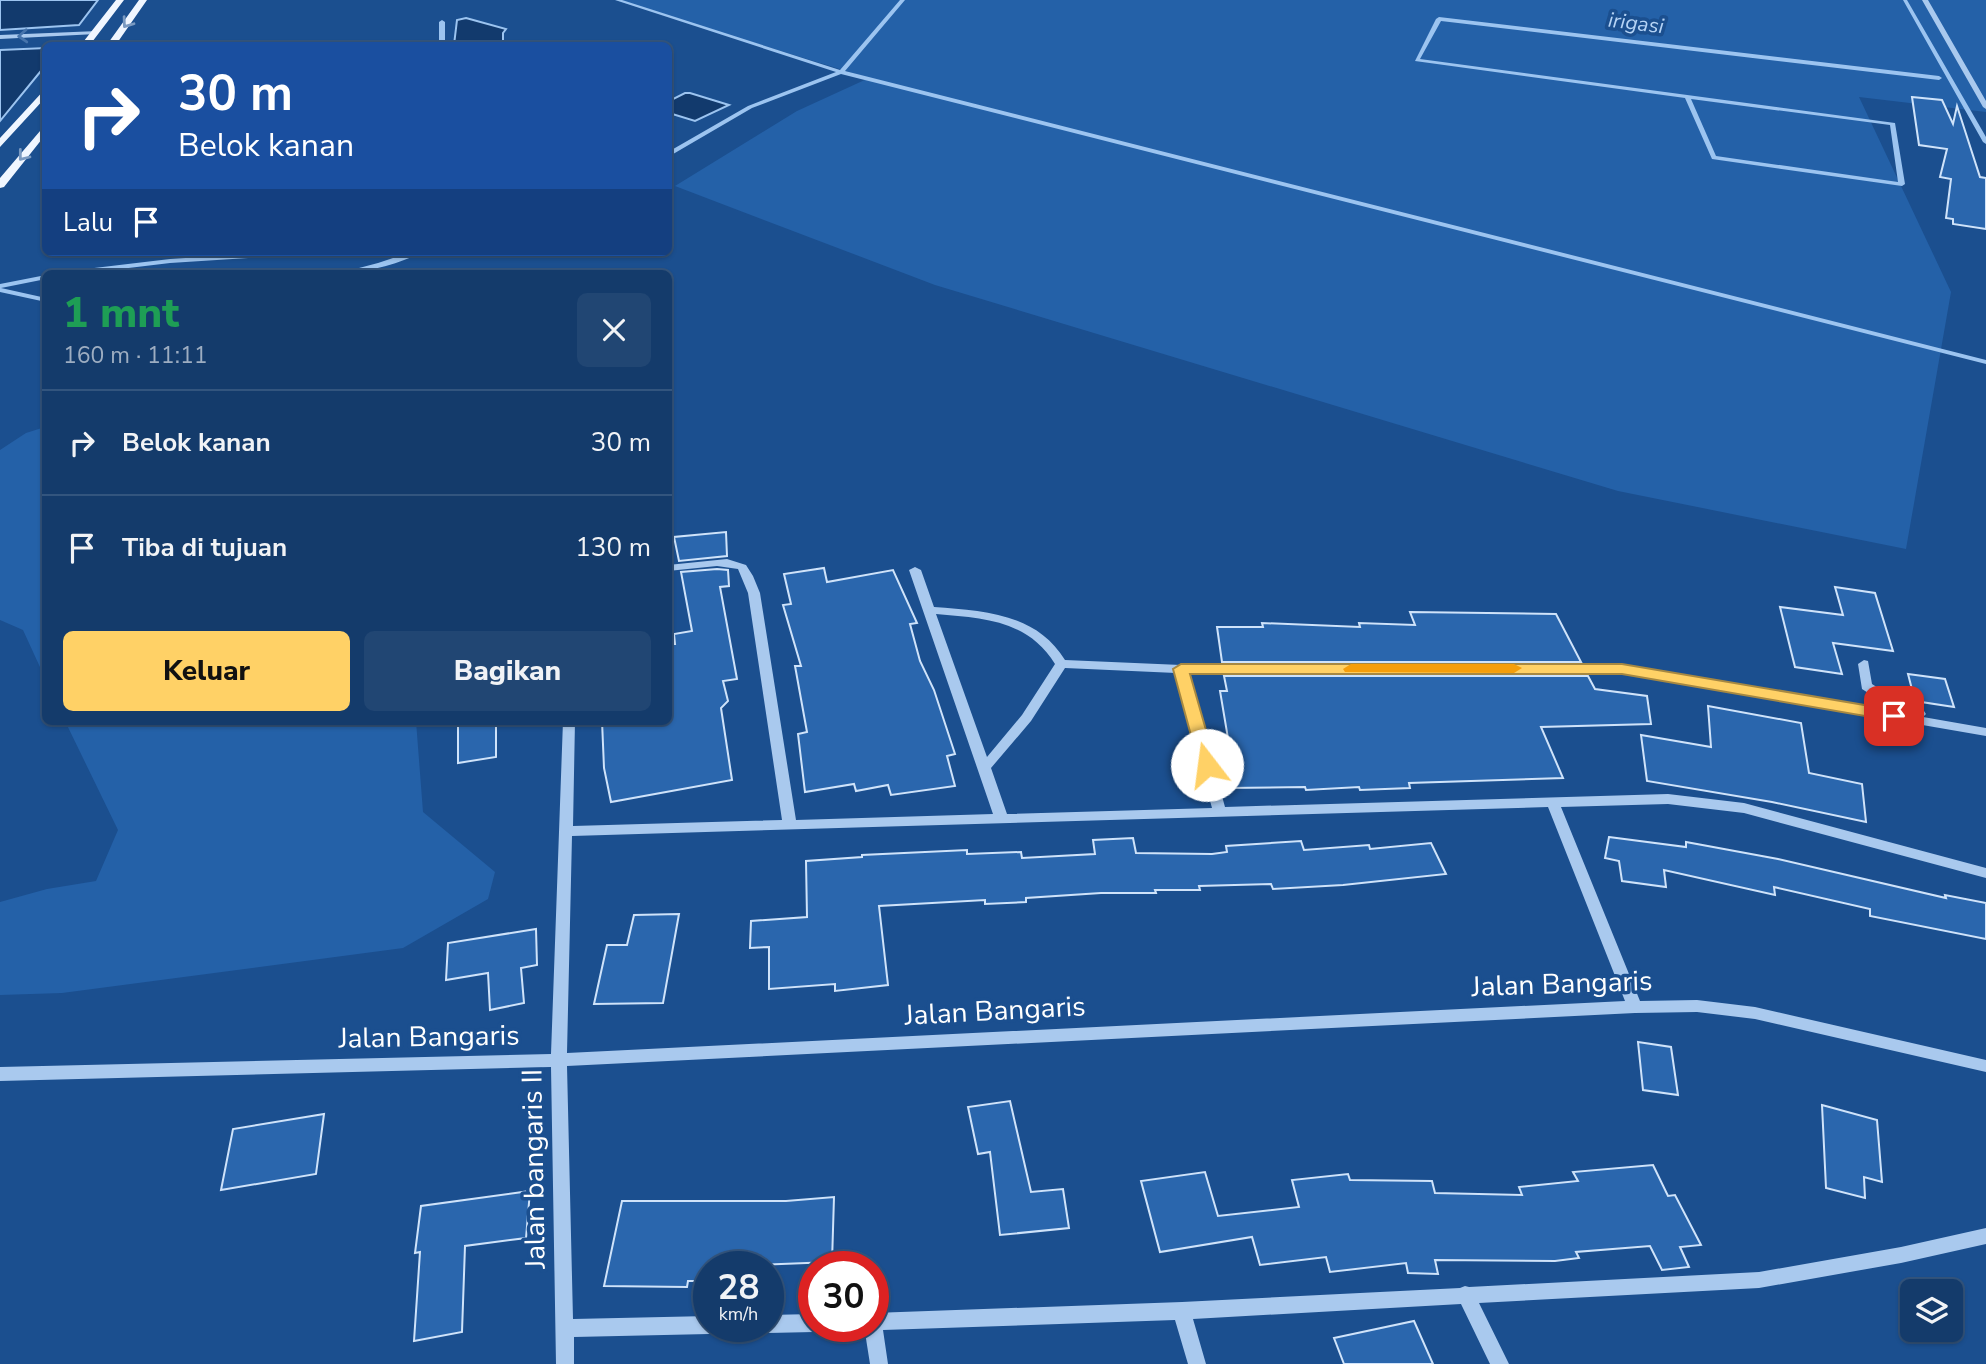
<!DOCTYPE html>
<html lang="id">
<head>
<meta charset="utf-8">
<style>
	:root { --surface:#143b6b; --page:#214673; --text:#f1f3f6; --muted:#9dadc1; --line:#33557e; --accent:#ffd166 }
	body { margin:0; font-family:"Nunito Sans",sans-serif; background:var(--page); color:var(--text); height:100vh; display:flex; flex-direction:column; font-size:26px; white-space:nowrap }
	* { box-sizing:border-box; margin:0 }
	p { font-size:23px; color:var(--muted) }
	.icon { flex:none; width:38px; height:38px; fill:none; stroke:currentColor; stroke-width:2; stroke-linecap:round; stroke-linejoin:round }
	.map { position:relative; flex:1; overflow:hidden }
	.side { position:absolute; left:42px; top:270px; width:630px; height:455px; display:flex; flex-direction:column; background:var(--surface); border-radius:10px; box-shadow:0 2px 5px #0004,0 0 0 2px var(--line) }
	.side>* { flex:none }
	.hud { position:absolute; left:42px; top:42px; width:630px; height:214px; border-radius:10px; box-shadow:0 2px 5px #0004,0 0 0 2px var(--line); background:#1a4fa0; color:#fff; overflow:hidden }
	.fabs { position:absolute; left:1900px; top:1279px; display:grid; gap:14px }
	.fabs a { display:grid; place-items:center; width:63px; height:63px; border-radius:10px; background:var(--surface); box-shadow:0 2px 5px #0004,0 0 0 2px var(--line); font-size:35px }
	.speed { position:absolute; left:693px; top:1251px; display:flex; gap:14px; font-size:35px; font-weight:700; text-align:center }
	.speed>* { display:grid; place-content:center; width:91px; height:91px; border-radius:50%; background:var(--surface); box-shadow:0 2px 5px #0004,0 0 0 2px var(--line); line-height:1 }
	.speed small { font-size:18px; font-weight:400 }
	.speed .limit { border:10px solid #d22; background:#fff; color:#111 }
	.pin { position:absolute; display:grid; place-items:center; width:60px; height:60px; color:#fff; margin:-30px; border-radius:14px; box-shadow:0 4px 10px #0006 }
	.me { position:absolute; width:77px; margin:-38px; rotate:345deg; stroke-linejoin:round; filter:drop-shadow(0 0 5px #0008) }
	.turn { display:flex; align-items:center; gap:24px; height:147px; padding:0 21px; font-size:32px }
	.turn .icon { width:91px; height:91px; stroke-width:2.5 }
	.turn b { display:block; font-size:49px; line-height:60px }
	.then { display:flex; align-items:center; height:66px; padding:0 21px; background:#0003; gap:14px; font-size:26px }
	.round { display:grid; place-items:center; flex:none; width:74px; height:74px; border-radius:10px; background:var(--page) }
	.head { display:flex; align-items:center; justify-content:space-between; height:119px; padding:0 21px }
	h1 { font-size:42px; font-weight:800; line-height:52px; color:#1e9e55 }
	.cta { display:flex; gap:14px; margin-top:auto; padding:14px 21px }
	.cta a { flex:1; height:80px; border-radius:10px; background:var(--accent); color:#111; font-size:28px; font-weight:800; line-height:80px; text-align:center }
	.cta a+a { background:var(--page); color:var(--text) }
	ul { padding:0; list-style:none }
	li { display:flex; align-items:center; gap:21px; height:105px; padding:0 21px; border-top:2px solid var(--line) }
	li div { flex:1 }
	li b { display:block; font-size:26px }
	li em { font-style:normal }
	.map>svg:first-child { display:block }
	.green { fill:#2461a8 }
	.water { fill:#123a6d; stroke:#9cc4f0; stroke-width:2 }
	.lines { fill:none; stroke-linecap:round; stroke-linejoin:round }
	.stream { fill:#9cc4f0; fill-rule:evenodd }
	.building { fill:#2a66ad; stroke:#cfe3fa; stroke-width:2 }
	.minor { fill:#a9c9ee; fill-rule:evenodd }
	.major { fill:#f0f6ff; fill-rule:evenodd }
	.oneway { stroke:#7b9ac1 }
	.oneway2 { stroke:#4674ac }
	.route { fill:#ffd166; stroke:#a68842; stroke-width:2 }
	.slow { fill:#f59e0b }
	.labels { text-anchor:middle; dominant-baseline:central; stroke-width:7; stroke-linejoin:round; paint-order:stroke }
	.far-water-label { font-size:21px; font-style:italic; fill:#b5d3f5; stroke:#1b4f8f }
	.near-street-label { font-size:28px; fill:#fff; stroke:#1b4f8f }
</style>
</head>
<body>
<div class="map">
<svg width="1986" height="1364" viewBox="0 0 1986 1364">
	<rect width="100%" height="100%" fill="#1b4f8f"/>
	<path class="green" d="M615 0H1986V112L1859 97 1951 292 1906 549 1618 491 935 285 675 186 797 111 869 78Z
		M45 427H46L45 678 23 630 0 620V450L26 433Z
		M65 721H416L423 812 495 872 488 899 403 948 62 993 0 995V902L47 889 96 881 118 830Z"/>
	<path class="water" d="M0 0H98L79 25 0 30Z
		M466 18 506 29 503 33V42L454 45 457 20Z
		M46 48 45 66 0 121V50Z
		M685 93H690L729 105 695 121 669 113V101Z"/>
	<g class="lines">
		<path class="stream" d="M615 0H622L840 70 900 0H905L845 71 1986 360V364L841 74 752 108 668 157V152L748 106 836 72Z
			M1903 0H1907L1986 137V144L1983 142Z
			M1439 17 1939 76 1942 78 1939 80 1441 21 1420 59 1895 123 1905 184 1902 186 1712 159 1685 98 1415 61 1436 19ZM1691 99 1890 125 1898 182 1716 156Z
			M442 20 445 22V46H439V22Z
			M278 252H314L311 254 170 263 87 273H65L69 271 170 259Z
			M411 252H421C401 264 365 273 340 273L378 263Z
			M46 275V279L1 288 46 298V302L0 292V284Z"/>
	</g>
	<path class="building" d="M1912 97 1942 100 1953 124 1957 106 1980 177 1986 178V229L1953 224V219L1946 218 1951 179 1940 177 1947 149 1919 145Z
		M726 532 727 556 679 561 674 537Z
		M824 568 827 582 893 570 917 623 910 624 920 661 934 690 955 754 947 756 955 786 891 795 888 785 856 791 854 784 805 792 798 734 807 732 795 666H801L783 605 791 604 784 574Z
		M717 569 728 570 729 586 720 587 737 679 723 681 728 701 721 708 732 780 611 802 604 768 602 721H668V644H675L674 634 692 631 681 572Z
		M1835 587 1875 593 1893 651 1833 643 1842 674 1795 667 1780 607 1843 615Z
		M1410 612 1556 614 1581 662H1222L1217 627H1263L1262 623 1360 627 1359 623 1415 625Z
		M1908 674 1945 679 1954 707 1915 701Z
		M1224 676H1588L1595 689 1647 696 1651 724 1541 727 1563 778 1409 783 1410 788 1360 790 1359 787 1306 790 1305 787 1227 788 1223 761 1232 762 1220 691H1227Z
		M1708 706 1801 723 1809 773 1862 784 1866 822 1772 802 1647 781 1641 735 1711 747Z
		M458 721H496V757L458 763Z
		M1609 837 1686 847V842L1778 859 1946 898 1945 895 1986 903V939L1870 916V909L1774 887 1775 895 1664 870 1666 887 1622 881 1619 861 1605 858Z
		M1133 838 1136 853 1212 854 1227 852 1226 846 1301 841 1304 850 1369 845 1370 849 1431 843 1446 874 1343 885 1273 889 1271 884 1199 886 1200 890H1155L1156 893H1101L1026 898V902L985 904V900L879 906 888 985 835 991V984L769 989V947L750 948 751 921 807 917 806 861 862 857V855L967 850V854L1021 852 1022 858 1095 854 1093 840Z
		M679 914 663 1003 594 1004 607 945H627L634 915Z
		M536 929 537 965 521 968 524 1003 490 1010 488 973 446 980 448 943Z
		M1638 1042 1671 1047 1678 1095 1643 1090Z
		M1010 1101 1031 1192 1063 1189 1069 1228 1000 1235 990 1152 978 1154 968 1107Z
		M1822 1105 1877 1120 1882 1182 1864 1177 1865 1198 1826 1188Z
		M324 1114 316 1174 221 1190 233 1129Z
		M1653 1165 1668 1196 1675 1195 1701 1245 1680 1247 1689 1267 1662 1270 1650 1246 1576 1252 1579 1258 1555 1261 1435 1260 1438 1274 1408 1273 1406 1263 1330 1272 1326 1257 1260 1265 1252 1237 1160 1252 1141 1181 1205 1172 1218 1216 1299 1207 1292 1180 1348 1174 1350 1180 1432 1181 1435 1193 1522 1195 1519 1187 1578 1181 1573 1172Z
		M530 1191 526 1238 465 1246 462 1332 414 1341 420 1252 415 1253 421 1206Z
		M834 1197 832 1262 709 1267V1281H688L687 1287 604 1286 622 1201H786Z
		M1414 1321 1433 1364H1344L1334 1338Z"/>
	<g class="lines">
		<path class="minor" d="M1922 0H1928L1986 101V109L1983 107Z
			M98 31 96 34 0 39V35Z
			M727 559 746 565 753 576 760 593 796 820 993 814 909 570 915 567 921 570 934 607C984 611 1036 613 1065 660L1181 665H1621L1909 715 1893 709 1862 689 1858 664 1864 660 1868 661 1872 684 1901 703 1924 711 1926 714 1923 717 1986 728V736L1621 673H1188L1225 807 1668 794 1744 803 1986 868V878L1744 813 1668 804 1561 807 1640 1001 1697 1000 1755 1007 1986 1060V1072L1755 1019 1697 1012 1635 1013 567 1066 573 1319 709 1316V1326H718L715 1331 709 1334 574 1337V1364H556L551 1067 0 1081V1067L551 1054 563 721H575L573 826 782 820 748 593 738 569 717 566 668 571V565ZM936 614C983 618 1028 620 1055 664L1022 715 987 757ZM1065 668 1176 673 1212 808 1007 814 991 768 1031 721ZM1548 807 1625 1001 567 1053 572 836Z
			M1986 1228V1244L1901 1263 1759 1288 1479 1303 1509 1364H1490L1461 1304 1193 1319 1206 1364H1188L1175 1320 883 1330 888 1364H870L864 1326H873V1313L1182 1302 1460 1288 1465 1286 1469 1287 1759 1272 1901 1247Z
			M814 1314V1326H822L814 1332 768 1333 762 1330 760 1326H768V1315Z"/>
		<path class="major" d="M116 0H124L89 46H80Z
			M139 0H147L115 46H106Z
			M46 88V97L0 147V138Z
			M46 124V134L4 187 0 188V178Z"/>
	</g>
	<defs><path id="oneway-chevron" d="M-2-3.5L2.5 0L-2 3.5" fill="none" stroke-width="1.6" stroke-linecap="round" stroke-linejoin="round" transform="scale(1.75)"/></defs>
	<g class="oneway">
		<use href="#oneway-chevron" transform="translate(127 23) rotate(126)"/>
		<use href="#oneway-chevron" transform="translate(23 156) rotate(128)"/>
	</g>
	<use class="oneway2" href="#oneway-chevron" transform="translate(23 36) rotate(177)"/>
	<path class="route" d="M1181 664H1622L1894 710 1902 716 1894 721 1622 674H1190L1216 765 1207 771 1199 765 1173 669Z"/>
	<path class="slow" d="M1351 664H1514L1522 668 1514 673 1345 672 1343 669Z"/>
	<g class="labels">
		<g class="far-water-label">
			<text transform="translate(1636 23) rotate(7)">irigasi</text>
		</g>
		<g class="near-street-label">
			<text transform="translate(1562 984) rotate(-2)">Jalan Bangaris</text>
			<text transform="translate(995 1011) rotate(-3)">Jalan Bangaris</text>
			<text transform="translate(429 1037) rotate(-1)">Jalan Bangaris</text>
			<text transform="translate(534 1169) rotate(-91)">Jalan bangaris II</text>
		</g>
	</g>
</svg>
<div class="fabs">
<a><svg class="icon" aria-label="layers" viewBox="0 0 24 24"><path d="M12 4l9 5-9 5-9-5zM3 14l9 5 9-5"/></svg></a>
</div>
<div class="speed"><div>28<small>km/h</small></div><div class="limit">30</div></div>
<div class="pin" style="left:1894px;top:716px;background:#d93025"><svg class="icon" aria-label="arrive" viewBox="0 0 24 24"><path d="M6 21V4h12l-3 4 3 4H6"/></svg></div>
<svg class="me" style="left:1207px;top:765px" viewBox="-20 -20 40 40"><circle r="19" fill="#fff"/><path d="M0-13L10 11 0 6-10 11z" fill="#ffd166"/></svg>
<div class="hud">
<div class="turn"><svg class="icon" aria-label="right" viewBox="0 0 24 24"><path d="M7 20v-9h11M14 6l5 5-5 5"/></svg><div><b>30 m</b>Belok kanan</div></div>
<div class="then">Lalu<svg class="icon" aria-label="arrive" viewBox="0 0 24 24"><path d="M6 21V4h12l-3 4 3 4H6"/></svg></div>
</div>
<section class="side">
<div class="head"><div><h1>1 mnt</h1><p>160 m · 11:11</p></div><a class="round"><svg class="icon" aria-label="close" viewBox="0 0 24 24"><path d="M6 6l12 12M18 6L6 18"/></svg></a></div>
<ul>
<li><svg class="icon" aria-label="right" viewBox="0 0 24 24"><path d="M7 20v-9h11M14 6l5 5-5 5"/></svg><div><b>Belok kanan</b></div><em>30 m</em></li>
<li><svg class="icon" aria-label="arrive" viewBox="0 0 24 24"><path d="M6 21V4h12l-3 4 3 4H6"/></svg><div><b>Tiba di tujuan</b></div><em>130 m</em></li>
</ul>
<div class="cta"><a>Keluar</a><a>Bagikan</a></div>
</section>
</div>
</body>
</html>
